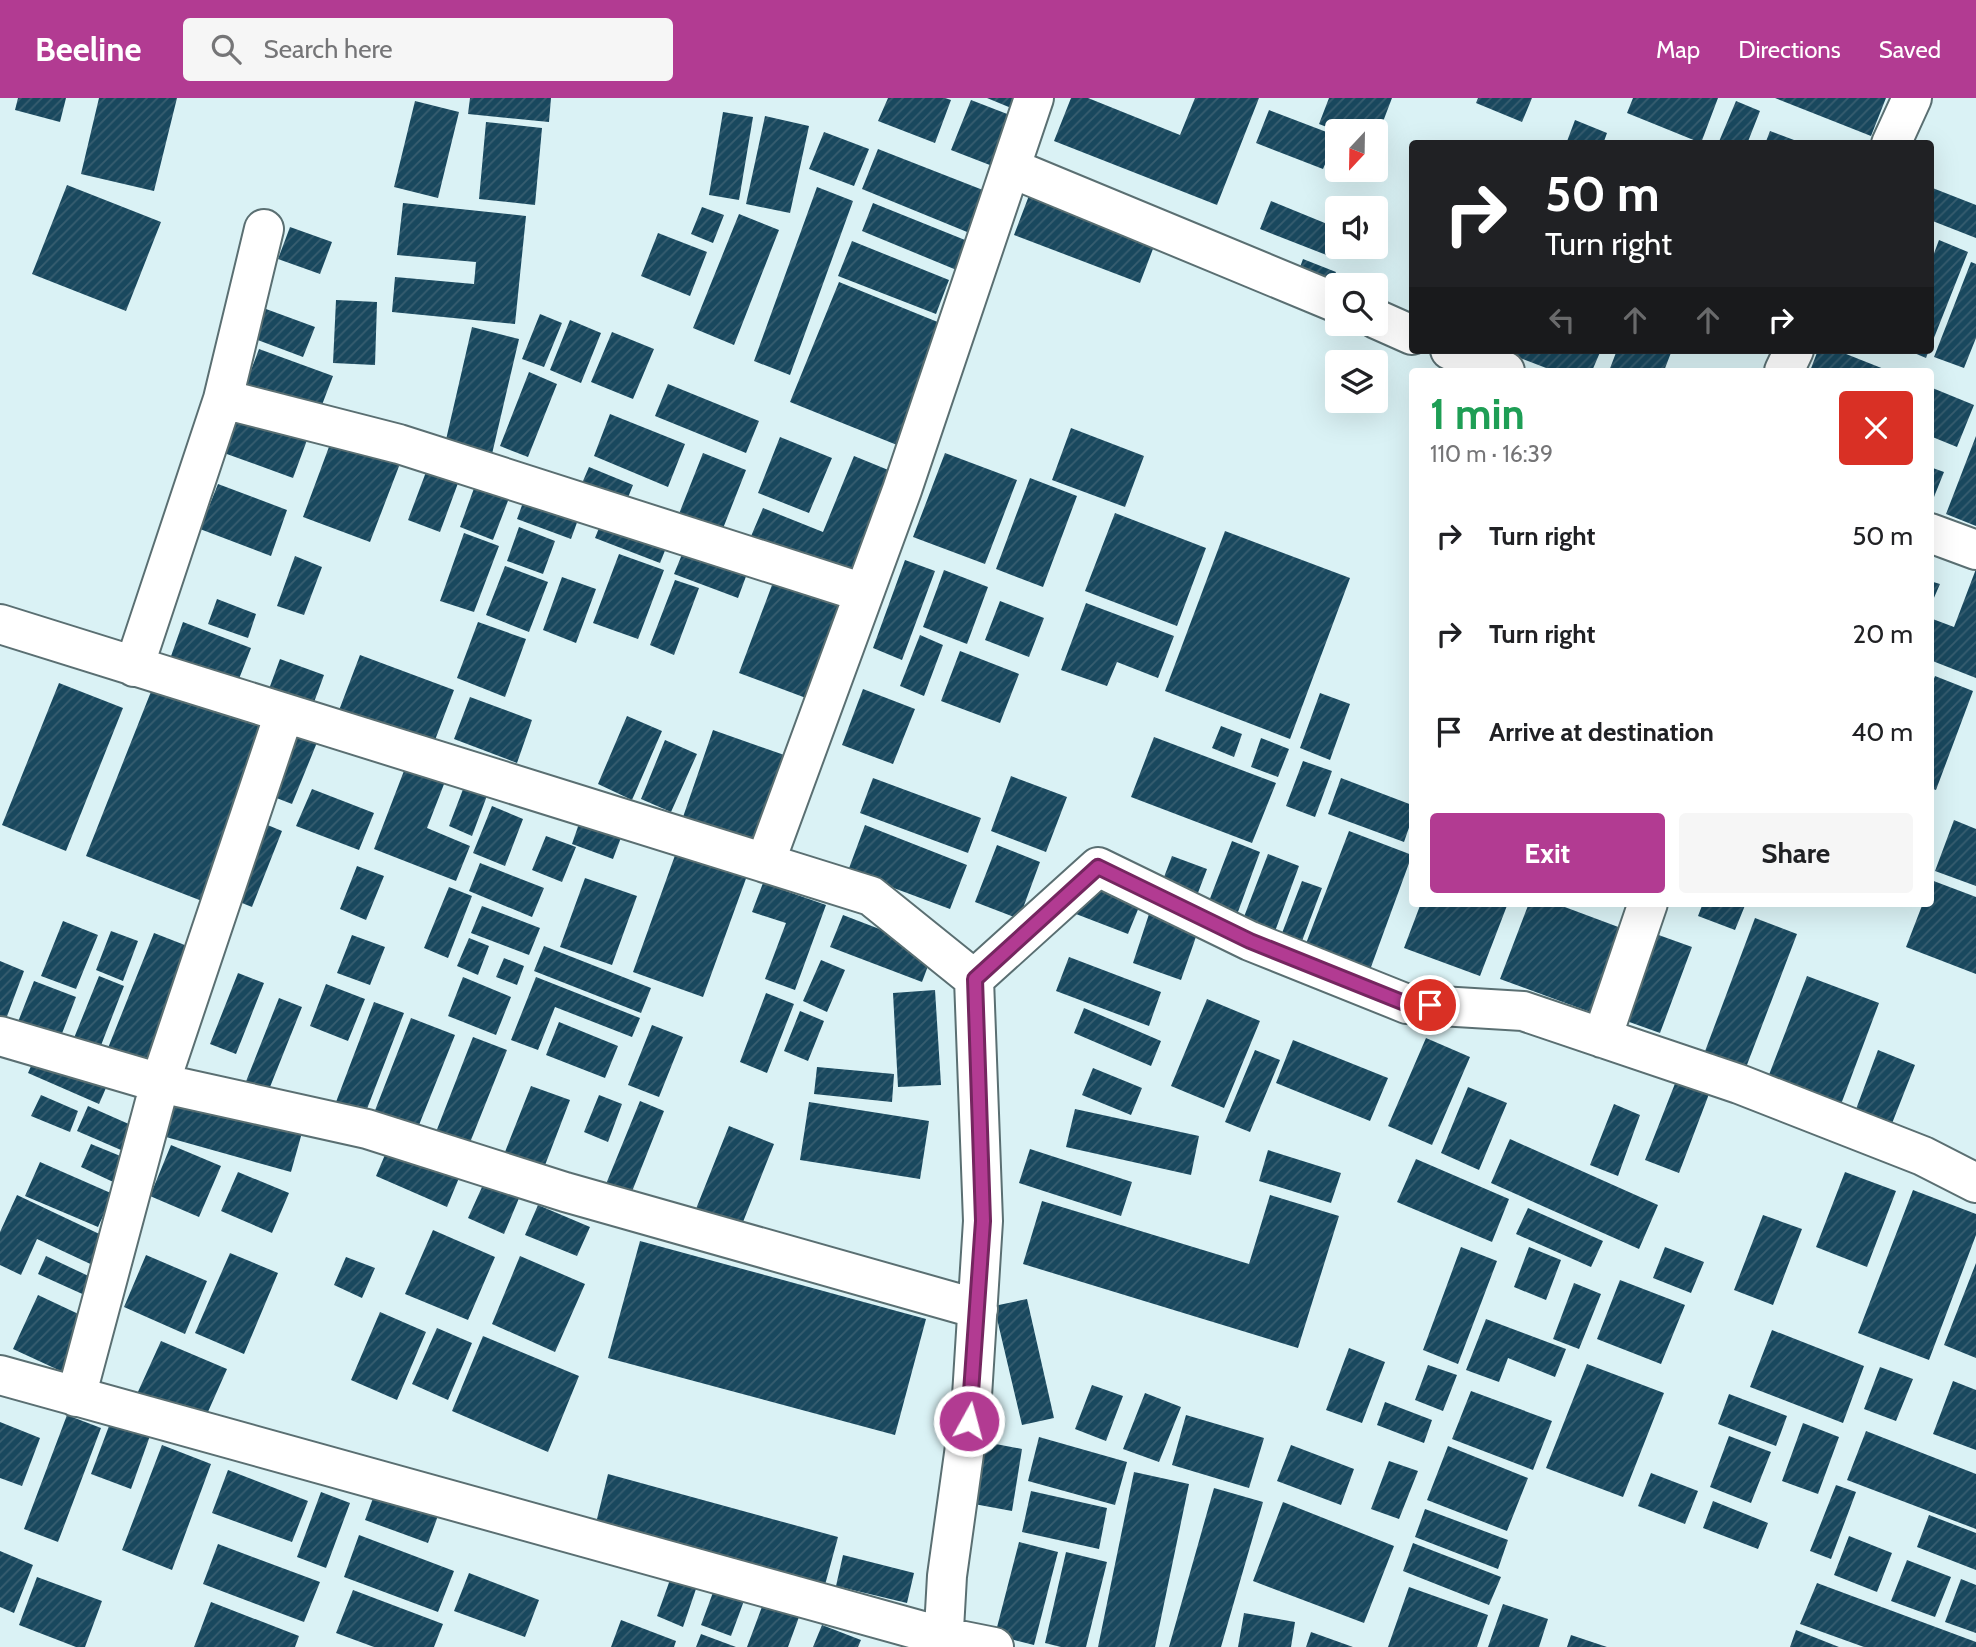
<!DOCTYPE html>
<html lang="en">
<head>
<meta charset="utf-8">
<style>
	:root { --surface:#fff; --page:#f6f6f6; --text:#202124; --muted:#757577; --accent:#b23b92 }
	body { margin:0; font-family:Cabin,sans-serif; background:var(--page); color:var(--text); height:100vh; display:flex; flex-direction:column; font-size:26px; white-space:nowrap }
	* { box-sizing:border-box; margin:0 }
	p { font-size:23px; color:var(--muted) }
	.icon { flex:none; width:38px; height:38px; fill:none; stroke:currentColor; stroke-width:2; stroke-linecap:round; stroke-linejoin:round }
	.map { position:relative; flex:1; overflow:hidden }
	.sheet { position:absolute; left:1409px; top:270px; width:525px; height:539px; display:flex; flex-direction:column; background:var(--surface); border-radius:7px; box-shadow:0 7px 28px #0002 }
	.sheet>* { flex:none }
	.top-card { position:absolute; left:1409px; top:42px; width:525px; height:214px; border-radius:7px; box-shadow:0 7px 28px #0002; background:#202124; color:#fff; overflow:hidden }
	.needle { width:46px; rotate:202deg }
	.tools { position:absolute; left:1325px; top:21px; display:grid; gap:14px }
	.tools a { display:grid; place-items:center; width:63px; height:63px; border-radius:7px; background:var(--surface); box-shadow:0 7px 28px #0002; font-size:35px }
	.pin { position:absolute; display:grid; place-items:center; width:60px; height:60px; color:#fff; margin:-30px; border:4px solid #fff; border-radius:50%; box-shadow:0 2px 7px #0007 }
	.me { position:absolute; width:77px; margin:-38px; rotate:7deg; stroke-linejoin:round; filter:drop-shadow(0 0 5px #0008) }
	.turn { display:flex; align-items:center; gap:24px; height:147px; padding:0 21px; font-size:32px }
	.turn .icon { width:91px; height:91px; stroke-width:2.5 }
	.turn b { display:block; font-size:49px; line-height:60px }
	.lanes { display:flex; align-items:center; height:66px; padding:0 21px; background:#0003; justify-content:center; gap:35px; direction:ltr }
	.lanes .off { opacity:.35 }
	.round { display:grid; place-items:center; flex:none; width:74px; height:74px; border-radius:7px; background:var(--page) }
	.headline { display:flex; align-items:center; justify-content:space-between; height:119px; padding:0 21px }
	h1 { font-size:42px; font-weight:700; line-height:52px; color:#1e9e55 }
	.button { display:flex; gap:14px; margin-top:auto; padding:14px 21px }
	.button a { flex:1; height:80px; border-radius:7px; background:var(--accent); color:#fff; font-size:28px; font-weight:700; line-height:80px; text-align:center }
	.button a+a { background:var(--page); color:var(--text) }
	ul { padding:0; list-style:none }
	li { display:flex; align-items:center; gap:21px; height:98px; padding:0 21px }
	li div { flex:1 }
	li b { display:block; font-size:26px }
	li em { font-style:normal }
	header { display:flex; align-items:center; gap:42px; box-sizing:border-box; height:98px; padding:0 35px; background:var(--accent); color:#fff }
	header strong { font-size:33px }
	nav { display:flex; gap:38px; margin-inline-start:auto; font-size:24px }
	.search { width:490px; height:63px; background:var(--page); display:flex; align-items:center; gap:18px; box-sizing:border-box; padding:0 24px; border-radius:7px; color:var(--muted); font-size:26px }
	.map>svg:first-child { display:block }
	.building { fill:url(#building-hatch) }
	.lines { fill:none; stroke-linecap:round; stroke-linejoin:round }
	.street-casing { stroke:#5a6f72; stroke-width:42 }
	.street { stroke:#fff; stroke-width:38 }
	.route-casing { stroke:#74265f; stroke-width:18 }
	.route { stroke:#b23b92; stroke-width:12 }
</style>
</head>
<body>
<header>
<strong>Beeline</strong>
<div class="search"><svg class="icon" aria-label="search" viewBox="0 0 24 24"><circle cx="10" cy="10" r="6"/><path d="M15 15l6 6"/></svg>Search here</div>
<nav><a>Map</a><a>Directions</a><a>Saved</a></nav>
</header>
<div class="map">
<svg width="1976" height="1549" viewBox="0 0 1976 1549">
	<defs>
		<pattern id="building-hatch" width="6" height="6" patternUnits="userSpaceOnUse" patternTransform="scale(1.75)"><rect width="6" height="6" fill="#19485e"/><path d="M-1 1l2-2M0 6l6-6M5 7l2-2" fill="none" stroke="#385e70"/></pattern>
	</defs>
	<rect width="100%" height="100%" fill="#daf2f5"/>
	<path class="building" d="M18 0H66L60 24 15 12Z
		M99 0H177L154 93 81 76Z
		M470 0H551L549 24 468 16Z
		M888 0H945L951 2 935 45 878 23Z
		M987 0H1022L1016 12Z
		M1071 0H1088L1180 37 1195 0H1259L1217 107 1054 43Z
		M1329 0H1392L1376 42V33H1337L1319 26Z
		M1478 0H1532L1522 24 1476 5Z
		M1633 0H1718L1701 45 1627 15Z
		M1775 0H1886L1871 38Z
		M971 2 1015 19 995 69 951 52Z
		M415 3 459 14 438 100 394 89Z
		M1736 3 1760 13 1747 46H1718Z
		M1269 12 1337 38 1323 71 1256 45Z
		M723 14 753 19 739 102 709 97Z
		M765 18 809 28 790 115 746 106Z
		M1575 22 1607 35 1603 46H1566Z
		M486 24 542 30 535 107 479 101Z
		M1770 33 1802 45V46H1765Z
		M824 34 869 51 854 88 809 71Z
		M878 51 988 94 972 136 862 91Z
		M67 87 161 124 126 213 32 176Z
		M1033 87 1159 135 1140 185 1014 137Z
		M817 89 853 103 790 277 754 263Z
		M1930 89 1976 107V140L1930 122Z
		M1271 103 1337 130 1329 158 1260 131Z
		M403 105 526 118 515 226 392 214 395 179 474 186 476 164 397 157Z
		M873 105 970 144 959 173 862 133Z
		M702 109 724 117 713 145 691 136Z
		M739 116 779 132 734 247 693 230Z
		M290 129 332 144 320 176 278 161Z
		M658 135 707 154 690 198 641 178Z
		M1939 142 1968 154 1930 250V166Z
		M852 143 949 182 936 216 838 178Z
		M1303 161 1336 174 1328 193 1296 180Z
		M1971 164 1976 166V240L1964 270 1934 259Z
		M839 184 950 229 902 349 790 304Z
		M336 202 377 204 375 267 333 265Z
		M266 211 315 229 303 259 255 241Z
		M540 216 562 225 544 269 522 261Z
		M570 222 601 235 581 285 550 272Z
		M472 229 519 241 492 356 445 346Z
		M612 234 654 251 633 301 591 284Z
		M259 251 333 278 317 320 243 293Z
		M1508 252H1601L1592 273H1554L1507 255Z
		M1617 252H1672L1664 273H1609Z
		M1818 252H1836L1889 273H1810Z
		M1907 252H1929L1926 260Z
		M529 274 557 286 528 359 500 348Z
		M668 286 759 323 746 355 655 318Z
		M1930 289 1974 307 1957 349 1930 338Z
		M241 308 310 334 293 380 224 355Z
		M610 316 685 346 668 389 594 358Z
		M1071 330 1144 358 1125 409 1052 382Z
		M333 338 401 363 370 444 303 419Z
		M1976 338V428L1946 416Z
		M780 339 832 360 809 415 758 395Z
		M703 355 746 372 720 438 677 421Z
		M945 355 1017 382 985 466 913 439Z
		M854 358 898 376 855 484 749 443 763 410 823 434Z
		M429 366 461 377 440 434 408 422Z
		M589 369 633 387 625 407 580 390Z
		M1930 369 1944 374 1930 409Z
		M1030 380 1077 398 1043 489 996 471Z
		M477 382 511 395 493 442 460 429Z
		M218 386 287 412 271 458 200 431Z
		M525 399 579 419 571 441 517 421Z
		M1115 415 1206 450 1177 528 1085 493Z
		M603 420 668 445 660 465 595 440Z
		M519 429 555 443 543 476 507 463Z
		M1225 433 1350 480 1290 641 1165 593Z
		M464 435 499 448 474 514 440 503Z
		M685 449 748 473 738 500 674 476Z
		M619 456 664 472 638 541 593 525Z
		M295 458 322 469 304 517 277 508Z
		M905 462 935 473 902 562 873 550Z
		M505 468 548 484 529 534 486 517Z
		M1976 471V580L1930 562V520L1954 529Z
		M944 472 988 489 967 546 923 529Z
		M562 479 596 491 576 545 543 532Z
		M775 479 841 504 806 600 739 575Z
		M675 482 699 490 674 557 650 547Z
		M1930 483 1940 486 1930 509Z
		M217 501 256 516 248 540 208 526Z
		M1000 503 1044 520 1029 559 985 542Z
		M1086 505 1174 538 1158 580 1117 564 1107 588 1061 572Z
		M183 524 251 550 237 586 170 561Z
		M478 524 526 541 505 599 457 580Z
		M920 537 943 547 924 598 900 588Z
		M960 553 1019 576 1000 625 941 603Z
		M360 557 454 592 432 650 338 615Z
		M280 561 324 577 313 607 269 591Z
		M1935 578 1973 593 1936 692 1930 690V591Z
		M59 585 123 610 66 753 2 727Z
		M154 586 270 631 202 803 86 758Z
		M863 591 915 611 893 666 842 647Z
		M1320 595 1350 606 1330 662 1300 650Z
		M470 599 532 622 517 665 454 641Z
		M627 618 662 633 632 702 598 686Z
		M1221 628 1242 636 1234 659 1212 650Z
		M287 629 318 642 292 706 261 694Z
		M713 632 790 659 760 745 683 719Z
		M1154 639 1276 685 1252 745 1131 699Z
		M1261 640 1289 651 1278 679 1251 669Z
		M665 642 697 656 671 714 641 701Z
		M1303 663 1332 673 1315 719 1286 708Z
		M407 665 446 681 427 730 470 748 456 783 374 751Z
		M1011 678 1067 699 1046 754 991 733Z
		M873 680 981 720 968 755 860 715Z
		M1341 680 1412 707V721L1404 744 1328 716Z
		M465 686 488 695 472 738 449 728Z
		M312 691 374 715 359 752 296 728Z
		M492 708 523 721 505 768 473 755Z
		M583 714 625 729 613 761 572 746Z
		M1954 722 1976 731V788L1935 773Z
		M258 723 282 733 252 809 227 799Z
		M865 727 967 767 950 811 848 773Z
		M1349 733 1412 757 1367 880 1302 856Z
		M546 738 576 749 562 784 532 772Z
		M1232 743 1260 754 1235 822 1206 811Z
		M997 747 1040 764 1019 821 975 804Z
		M678 749 748 775 703 899 633 874Z
		M1268 756 1299 768 1274 836 1242 824Z
		M1172 758 1207 771 1196 800 1161 787Z
		M480 765 544 790 532 819 469 793Z
		M357 768 384 778 366 822 340 811Z
		M585 780 637 798 612 867 560 849Z
		M1931 782 1976 799V876L1906 849 1923 805H1930Z
		M1302 783 1322 790 1299 851 1279 843Z
		M1088 784 1141 804 1128 836 1076 816Z
		M763 785 826 807 795 892 765 881 786 825 752 814Z
		M449 789 472 798 448 860 424 850Z
		M1421 805H1508L1480 878 1404 850Z
		M1529 805H1554L1621 830 1590 914 1500 881Z
		M1703 805H1746L1735 832 1698 818Z
		M482 808 540 830 529 857 471 835Z
		M1149 816 1198 833 1181 882 1133 865Z
		M843 817 934 852 922 884 830 849Z
		M1755 820 1797 836 1745 972 1704 956Z
		M63 823 98 837 76 891 41 878Z
		M111 833 138 843 123 883 96 872Z
		M154 835 195 851 150 966 108 950Z
		M1653 835 1692 849 1660 935 1621 921Z
		M352 837 385 849 370 887 337 875Z
		M469 840 489 848 478 877 457 868Z
		M544 848 651 890 641 915 534 873Z
		M1069 859 1161 894 1149 928 1056 893Z
		M504 860 524 868 517 887 496 879Z
		M821 862 845 872 827 914 803 903Z
		M0 863 24 873 3 929 0 927Z
		M238 875 264 885 236 956 210 946Z
		M99 878 124 888 100 950 74 940Z
		M1807 878 1879 905 1840 1009 1767 982Z
		M463 879 511 899 496 937 448 918Z
		M536 879 640 920 632 939 555 909 538 952 511 942Z
		M34 883 76 899 58 946 16 929Z
		M326 886 365 901 348 943 310 928Z
		M935 892 941 987 898 989 893 895Z
		M766 895 794 906 767 975 740 964Z
		M279 900 302 909 266 999 243 991Z
		M1207 901 1260 923 1224 1010 1171 988Z
		M374 904 404 915 365 1016 336 1004Z
		M1084 910 1161 943 1151 968 1074 935Z
		M800 913 824 923 808 963 784 953Z
		M411 920 455 937 417 1032 374 1015Z
		M559 924 618 948 605 980 546 957Z
		M652 927 683 939 659 999 628 987Z
		M473 939 507 952 469 1047 436 1034Z
		M1426 940 1470 959 1432 1047 1388 1028Z
		M1293 942 1388 980 1370 1023 1276 985Z
		M38 952 109 983 99 1006 28 975Z
		M1255 952 1280 962 1250 1034 1225 1024Z
		M1878 952 1915 967 1891 1028 1855 1014Z
		M817 969 894 976 892 1004 814 996Z
		M1093 970 1142 990 1131 1017 1082 997Z
		M1676 983 1709 996 1679 1075 1645 1062Z
		M531 988 570 1002 542 1075 503 1059Z
		M1468 989 1507 1005 1479 1072 1441 1055Z
		M41 997 78 1013 70 1034 31 1018Z
		M178 997 303 1031 291 1074 166 1039Z
		M599 997 622 1006 608 1044 584 1034Z
		M640 1003 664 1013 629 1101 604 1091Z
		M809 1004 929 1023 920 1081 800 1062Z
		M1614 1006 1640 1017 1618 1078 1590 1067Z
		M88 1008 131 1027 121 1052 77 1033Z
		M1075 1011 1199 1038 1191 1077 1066 1049Z
		M729 1028 774 1046 737 1139 692 1121Z
		M1510 1041 1658 1107 1639 1151 1491 1085Z
		M390 1045 461 1075 447 1109 376 1078Z
		M91 1046 135 1064 124 1089 81 1069Z
		M171 1047 221 1068 199 1119 150 1098Z
		M1030 1051 1132 1084 1121 1118 1019 1085Z
		M1268 1052 1341 1075 1331 1105 1259 1083Z
		M1416 1061 1509 1101 1492 1144 1397 1104Z
		M40 1064 113 1096 98 1129 25 1098Z
		M238 1074 289 1095 272 1135 221 1113Z
		M1845 1074 1896 1093 1867 1169 1816 1149Z
		M487 1078 522 1093 504 1136 468 1120Z
		M1913 1092 1976 1116V1137L1929 1262 1858 1235Z
		M17 1097 112 1142 99 1170 37 1141 21 1177 0 1167V1134Z
		M1270 1097 1339 1118 1298 1250 1023 1166 1042 1103 1249 1166Z
		M538 1107 590 1129 577 1158 525 1137Z
		M1528 1110 1603 1143 1591 1169 1516 1136Z
		M1763 1117 1802 1131 1773 1207 1734 1192Z
		M433 1132 495 1159 468 1222 405 1196Z
		M640 1143 926 1221 895 1337 608 1260Z
		M1461 1149 1497 1163 1458 1266 1423 1252Z
		M1529 1149 1561 1162 1546 1202 1514 1189Z
		M1665 1149 1704 1164 1691 1195 1653 1180Z
		M230 1155 278 1175 244 1256 195 1235Z
		M146 1157 207 1183 185 1236 124 1209Z
		M46 1158 97 1182 89 1199 38 1176Z
		M520 1158 585 1186 555 1254 492 1226Z
		M346 1159 375 1170 362 1200 334 1187Z
		M1976 1165V1260L1944 1247Z
		M1620 1182 1685 1207 1661 1266 1597 1241Z
		M1574 1185 1601 1196 1579 1251 1553 1241Z
		M38 1197 89 1221 65 1275 13 1251Z
		M1027 1201 1054 1320 1022 1327 994 1208Z
		M380 1214 426 1234 397 1302 351 1282Z
		M1486 1221 1566 1251 1555 1279 1508 1260 1499 1284 1466 1272Z
		M437 1230 472 1245 448 1302 412 1286Z
		M1772 1232 1864 1268 1843 1325 1750 1289Z
		M483 1238 579 1278 548 1354 452 1313Z
		M161 1243 227 1271 203 1325 137 1296Z
		M1349 1250 1385 1264 1362 1325 1326 1312Z
		M1587 1266 1664 1295 1623 1399 1546 1370Z
		M1428 1267 1457 1277 1443 1313 1415 1302Z
		M1880 1269 1913 1281 1896 1323 1864 1311Z
		M1953 1283 1976 1292V1352L1933 1336Z
		M1092 1287 1123 1298 1106 1343 1075 1331Z
		M1471 1293 1552 1323 1533 1372 1452 1341Z
		M1145 1295 1181 1309 1159 1364 1123 1351Z
		M1729 1296 1787 1318 1776 1348 1718 1326Z
		M1385 1304 1432 1322 1424 1345 1377 1327Z
		M67 1317 101 1330 58 1444 24 1431Z
		M1186 1317 1264 1340 1249 1390 1172 1367Z
		M112 1320 151 1335 131 1391 91 1376Z
		M0 1324 40 1340 22 1388 0 1380Z
		M1803 1325 1839 1339 1818 1396 1782 1383Z
		M1866 1333 1976 1376V1431L1847 1382Z
		M1729 1338 1771 1354 1751 1405 1710 1389Z
		M1039 1339 1127 1364 1115 1407 1028 1383Z
		M985 1344 1022 1351 1012 1413 974 1406Z
		M162 1347 211 1366 172 1472 122 1452Z
		M1291 1347 1354 1371 1341 1407 1277 1383Z
		M1448 1348 1528 1380 1507 1433 1427 1402Z
		M1389 1363 1418 1373 1399 1421 1371 1411Z
		M228 1372 308 1403 292 1444 212 1415Z
		M1134 1374 1189 1386 1155 1549H1098Z
		M1651 1375 1698 1393 1685 1426 1638 1408Z
		M608 1376 838 1439 825 1487 596 1425Z
		M1836 1387 1856 1394 1831 1461 1810 1453Z
		M1214 1390 1263 1404 1221 1549H1169Z
		M376 1392 439 1415 428 1445 365 1422Z
		M1031 1393 1107 1410 1099 1451 1022 1434Z
		M321 1394 350 1405 326 1470 297 1459Z
		M1713 1403 1768 1425 1758 1451 1703 1430Z
		M1283 1404 1394 1448 1364 1525 1253 1483Z
		M1425 1411 1508 1442 1498 1471 1415 1439Z
		M1929 1417 1976 1435V1472L1917 1449Z
		M359 1437 454 1473 438 1514 344 1479Z
		M1849 1438 1892 1455 1877 1494 1834 1477Z
		M1019 1444 1058 1454 1034 1547 995 1537Z
		M1413 1445 1501 1479 1489 1507 1403 1473Z
		M218 1446 320 1484 304 1524 203 1486Z
		M0 1453 33 1467 14 1515 0 1509Z
		M1066 1454 1107 1464 1086 1549H1061L1045 1545Z
		M843 1457 914 1475 907 1505 836 1488Z
		M1907 1462 1951 1479 1935 1519 1891 1503Z
		M469 1475 539 1502 525 1539 454 1513Z
		M37 1479 102 1503 85 1549H76L19 1527Z
		M671 1479 697 1488 683 1529 657 1518Z
		M1961 1481 1976 1487V1535L1945 1524Z
		M1817 1485 1976 1544V1549H1864L1800 1526Z
		M715 1489 745 1500 731 1538 701 1527Z
		M1409 1489 1488 1517 1477 1549H1388Z
		M353 1492 443 1526 434 1549H374L336 1535Z
		M211 1504 299 1538 295 1549H194Z
		M763 1506 799 1519 788 1549H747Z
		M1503 1506 1548 1521 1539 1549H1488Z
		M1244 1515 1295 1524 1291 1549H1238Z
		M621 1522 676 1543 674 1549H611Z
		M822 1527 861 1542 858 1549H813Z
		M1796 1532 1839 1549H1790Z
		M1311 1534 1353 1549H1306Z
		M701 1536 736 1549H696Z
		M1571 1537 1607 1549H1567Z"/>
	<g class="lines">
		<defs>
			<path id="street" d="M1891 46 1912 0
				M1011 70 1337 205
				M1376 221 1412 237
				M1450 252 1505 273
				M1784 273 1794 252
				M223 301 399 346 864 495
				M1930 435 1976 452
				M0 526 871 798 974 881 983 1123 972 1298 947 1478 943 1549
				M134 569 223 301 264 131
				M765 765 902 392 1034 0
				M974 881 1098 769 1250 843 1407 906 1523 913 1739 986 1923 1058 1976 1085
				M0 938 160 985 367 1031 565 1094 978 1211
				M1602 940 1648 805
				M0 1277 944 1539 994 1549
				M76 1299 160 985 284 616"/>
		</defs>
		<use href="#street" class="street-casing"/>
		<use href="#street" class="street"/>
	</g>
	<g class="lines">
		<defs>
			<path id="route" d="M969 1323 983 1123 975 881 1098 769 1250 843 1407 906 1430 907"/>
		</defs>
		<use href="#route" class="route-casing"/>
		<use href="#route" class="route"/>
	</g>
</svg>
<div class="tools">
<a><svg class="needle" viewBox="-14 -14 28 28"><path d="M0-13l5 13h-10z" fill="#e53935"/><path d="M0 13l5-13h-10z" fill="#757577"/></svg></a>
<a><svg class="icon" aria-label="sound" viewBox="0 0 24 24"><path d="M4 9h4l5-4v14l-5-4H4zM17 9q2 3 0 6"/></svg></a>
<a><svg class="icon" aria-label="search" viewBox="0 0 24 24"><circle cx="10" cy="10" r="6"/><path d="M15 15l6 6"/></svg></a>
<a><svg class="icon" aria-label="layers" viewBox="0 0 24 24"><path d="M12 4l9 5-9 5-9-5zM3 14l9 5 9-5"/></svg></a>
</div>
<div class="pin" style="left:1430px;top:907px;background:#d93025"><svg class="icon" aria-label="arrive" viewBox="0 0 24 24"><path d="M6 21V4h12l-3 4 3 4H6"/></svg></div>
<svg class="me" style="left:969px;top:1323px" viewBox="-20 -20 40 40"><circle r="17" fill="#b23b92" stroke="#fff" stroke-width="3"/><path d="M0-11L8 9 0 5-8 9z" fill="#fff"/></svg>
<div class="top-card">
<div class="turn"><svg class="icon" aria-label="right" viewBox="0 0 24 24"><path d="M7 20v-9h11M14 6l5 5-5 5"/></svg><div><b>50 m</b>Turn right</div></div>
<div class="lanes"><svg class="icon off" aria-label="left" viewBox="0 0 24 24"><path d="M17 20v-9H6M10 6l-5 5 5 5"/></svg><svg class="icon off" aria-label="ahead" viewBox="0 0 24 24"><path d="M12 20V5M6 11l6-6 6 6"/></svg><svg class="icon off" aria-label="ahead" viewBox="0 0 24 24"><path d="M12 20V5M6 11l6-6 6 6"/></svg><svg class="icon" aria-label="right" viewBox="0 0 24 24"><path d="M7 20v-9h11M14 6l5 5-5 5"/></svg></div>
</div>
<section class="sheet">
<div class="headline"><div><h1>1 min</h1><p>110 m · 16:39</p></div><a class="round" style="background:#d93025;color:#fff"><svg class="icon" aria-label="close" viewBox="0 0 24 24"><path d="M6 6l12 12M18 6L6 18"/></svg></a></div>
<ul>
<li><svg class="icon" aria-label="right" viewBox="0 0 24 24"><path d="M7 20v-9h11M14 6l5 5-5 5"/></svg><div><b>Turn right</b></div><em>50 m</em></li>
<li><svg class="icon" aria-label="right" viewBox="0 0 24 24"><path d="M7 20v-9h11M14 6l5 5-5 5"/></svg><div><b>Turn right</b></div><em>20 m</em></li>
<li><svg class="icon" aria-label="arrive" viewBox="0 0 24 24"><path d="M6 21V4h12l-3 4 3 4H6"/></svg><div><b>Arrive at destination</b></div><em>40 m</em></li>
</ul>
<div class="button"><a>Exit</a><a>Share</a></div>
</section>
</div>
</body>
</html>
